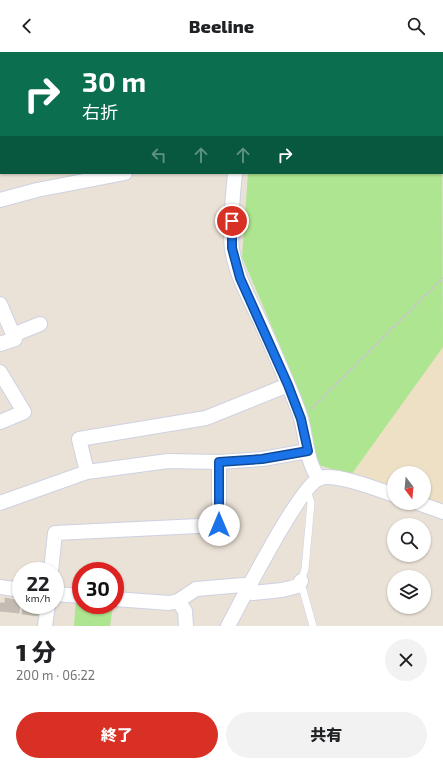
<!DOCTYPE html>
<html lang="ja">
<head>
<meta charset="utf-8">
<style>
	:root { --surface:#fff; --page:#f2f2f2; --text:#202124; --muted:#757577; --accent:#d93025 }
	body { margin:0; font-family:"Exo 2","Noto Sans JP",sans-serif; background:var(--page); color:var(--text); height:100vh; display:flex; flex-direction:column; font-size:15px; white-space:nowrap }
	* { box-sizing:border-box; margin:0 }
	p { font-size:13px; color:var(--muted) }
	.icon { flex:none; width:22px; height:22px; fill:none; stroke:currentColor; stroke-width:2; stroke-linecap:round; stroke-linejoin:round }
	.map { position:relative; height:574px; overflow:hidden }
	.sheet { display:flex; flex-direction:column; background:var(--surface); flex:1 }
	.sheet>* { flex:none }
	.guide { position:absolute; left:0px; top:0px; width:443px; height:122px; box-shadow:0 1px 3px #0004; background:#0b6e4f; color:#fff; overflow:hidden }
	.needle { width:26px; rotate:164deg }
	.controls { position:absolute; left:387px; top:414px; display:grid; gap:8px }
	.controls a { display:grid; place-items:center; width:44px; height:44px; border-radius:50%; background:var(--surface); box-shadow:0 1px 3px #0004; font-size:20px }
	.speed { position:absolute; left:12px; top:510px; display:flex; gap:8px; font-size:20px; font-weight:700; text-align:center }
	.speed>* { display:grid; place-content:center; width:52px; height:52px; border-radius:50%; background:var(--surface); box-shadow:0 1px 3px #0004; line-height:1 }
	.speed small { font-size:10px; font-weight:400 }
	.speed .limit { border:6px solid #d22; background:#fff; color:#111 }
	.pin { position:absolute; display:grid; place-items:center; width:34px; height:34px; color:#fff; margin:-17px; border:2px solid #fff; border-radius:50%; box-shadow:0 1px 4px #0007 }
	.me { position:absolute; width:44px; margin:-22px; rotate:0deg; stroke-linejoin:round; filter:drop-shadow(0 0 3px #0008) }
	.turn { display:flex; align-items:center; gap:14px; height:84px; padding:0 16px; font-size:18px }
	.turn .icon { width:52px; height:52px; stroke-width:2.5 }
	.turn b { display:block; font-size:28px; line-height:34px }
	.lanes { display:flex; align-items:center; height:38px; padding:0 16px; background:#0003; justify-content:center; gap:20px; direction:ltr }
	.lanes .off { opacity:.35 }
	.round { display:grid; place-items:center; flex:none; width:42px; height:42px; border-radius:21px; background:var(--page) }
	.head { display:flex; align-items:center; justify-content:space-between; height:68px; padding:0 16px }
	h1 { font-size:24px; font-weight:800; line-height:30px }
	.primary-button { display:flex; gap:8px; margin-top:auto; padding:8px 16px }
	.primary-button a { flex:1; height:46px; border-radius:24px; background:var(--accent); color:#fff; font-size:16px; font-weight:800; line-height:46px; text-align:center }
	.primary-button a+a { background:var(--page); color:var(--text) }
	header { display:flex; justify-content:space-between; align-items:center; height:52px; padding:0 16px; background:var(--surface); font-size:18px; font-weight:800 }
	.map>svg:first-child { display:block }
	.education { fill:#eee0c5 }
	.green { fill:#aee590 }
	.lines { fill:none; stroke-linecap:round; stroke-linejoin:round }
	.stream { stroke:#63cff4; stroke-width:4 }
	.building { fill:#c2bcb4; stroke:#c6beb1 }
	.lane-casing { stroke:#cdd1e2; stroke-width:8 }
	.street-casing { stroke:#cdd1e2; stroke-width:16 }
	.path { stroke:#c7c7c7; stroke-width:2.5; stroke-dasharray:3 2; stroke-linecap:butt }
	.lane { stroke:#fff; stroke-width:7 }
	.street { stroke:#fff; stroke-width:14 }
	.route-casing { stroke:#114b97; stroke-width:10 }
	.route { stroke:#1a73e8; stroke-width:7 }
</style>
</head>
<body>
<header><svg class="icon" aria-label="back" viewBox="0 0 24 24"><path d="M15 5l-7 7 7 7"/></svg>Beeline<svg class="icon" aria-label="search" viewBox="0 0 24 24"><circle cx="10" cy="10" r="6"/><path d="M15 15l6 6"/></svg></header>
<div class="map">
<svg width="443" height="574" viewBox="0 0 443 574">
	<rect width="100%" height="100%" fill="#ebe2d7"/>
	<path class="education" d="M443 295V455L424 448V421H394V437L351 423Z"/>
	<path class="green" d="M275 0H422L423 1H274Z
		M442 24 443 295 351 423 319 413 284 303 242 205 248 121H442Z
		M76 546 81 547V553H113L110 574H74Z"/>
	<g class="lines">
		<path class="stream" d="M39 1 41 0
			M0 20H1"/>
	</g>
	<path class="building" d="M5 546 20 549 19 561 0 559V551H5Z
		M23 553H42L40 564 22 562Z"/>
	<g class="lines">
		<defs>
			<path id="lane" d="M301 529 305 517 311 451 307 438
				M298 534 303 538 313 574"/>
			<path id="street" d="M267 1 268 0
				M235 121C233 144 229 175 232 197 236 224 251 249 262 273 275 302 288 331 299 360 307 382 305 408 319 427
				M0 148 37 138 125 121
				M0 252 15 287 0 292
				M13 283 40 272
				M0 320 24 360 0 370
				M219 410 168 409 87 420 79 387 206 366 288 333
				M0 451 87 420
				M418 451 443 460
				M51 519 55 481 219 473V410L262 407 308 399
				M0 535 21 538
				M247 539 253 541 282 538 298 534 301 529
				M55 542 81 544
				M115 547 169 551 178 549 196 537 243 533 249 535
				M178 549 185 559 186 574
				M45 574 48 553
				M228 574C241 550 300 433 320 426 336 421 377 437 394 443"/>
		</defs>
		<use href="#lane" class="lane-casing"/>
		<use href="#street" class="street-casing"/>
		<path class="path" d="M311 357 443 226"/>
		<use href="#lane" class="lane"/>
		<use href="#street" class="street"/>
	</g>
	<g class="lines">
		<defs>
			<path id="route" d="M219 473V410L262 407 308 399 301 367 288 333 240 226 232 196V169"/>
		</defs>
		<use href="#route" class="route-casing"/>
		<use href="#route" class="route"/>
	</g>
</svg>
<div class="controls">
<a><svg class="needle" viewBox="-14 -14 28 28"><path d="M0-13l5 13h-10z" fill="#e53935"/><path d="M0 13l5-13h-10z" fill="#757577"/></svg></a>
<a><svg class="icon" aria-label="search" viewBox="0 0 24 24"><circle cx="10" cy="10" r="6"/><path d="M15 15l6 6"/></svg></a>
<a><svg class="icon" aria-label="layers" viewBox="0 0 24 24"><path d="M12 4l9 5-9 5-9-5zM3 14l9 5 9-5"/></svg></a>
</div>
<div class="speed"><div>22<small>km/h</small></div><div class="limit">30</div></div>
<div class="pin" style="left:232px;top:169px;background:#d93025"><svg class="icon" aria-label="arrive" viewBox="0 0 24 24"><path d="M6 21V4h12l-3 4 3 4H6"/></svg></div>
<svg class="me" style="left:219px;top:473px" viewBox="-20 -20 40 40"><circle r="19" fill="#fff"/><path d="M0-13L10 11 0 6-10 11z" fill="#1a73e8"/></svg>
<div class="guide">
<div class="turn"><svg class="icon" aria-label="right" viewBox="0 0 24 24"><path d="M7 20v-9h11M14 6l5 5-5 5"/></svg><div><b>30 m</b>右折</div></div>
<div class="lanes"><svg class="icon off" aria-label="left" viewBox="0 0 24 24"><path d="M17 20v-9H6M10 6l-5 5 5 5"/></svg><svg class="icon off" aria-label="ahead" viewBox="0 0 24 24"><path d="M12 20V5M6 11l6-6 6 6"/></svg><svg class="icon off" aria-label="ahead" viewBox="0 0 24 24"><path d="M12 20V5M6 11l6-6 6 6"/></svg><svg class="icon" aria-label="right" viewBox="0 0 24 24"><path d="M7 20v-9h11M14 6l5 5-5 5"/></svg></div>
</div>
</div>
<section class="sheet">
<div class="head"><div><h1>1 分</h1><p>200 m · 06:22</p></div><a class="round"><svg class="icon" aria-label="close" viewBox="0 0 24 24"><path d="M6 6l12 12M18 6L6 18"/></svg></a></div>
<div class="primary-button"><a>終了</a><a>共有</a></div>
</section>
</body>
</html>
